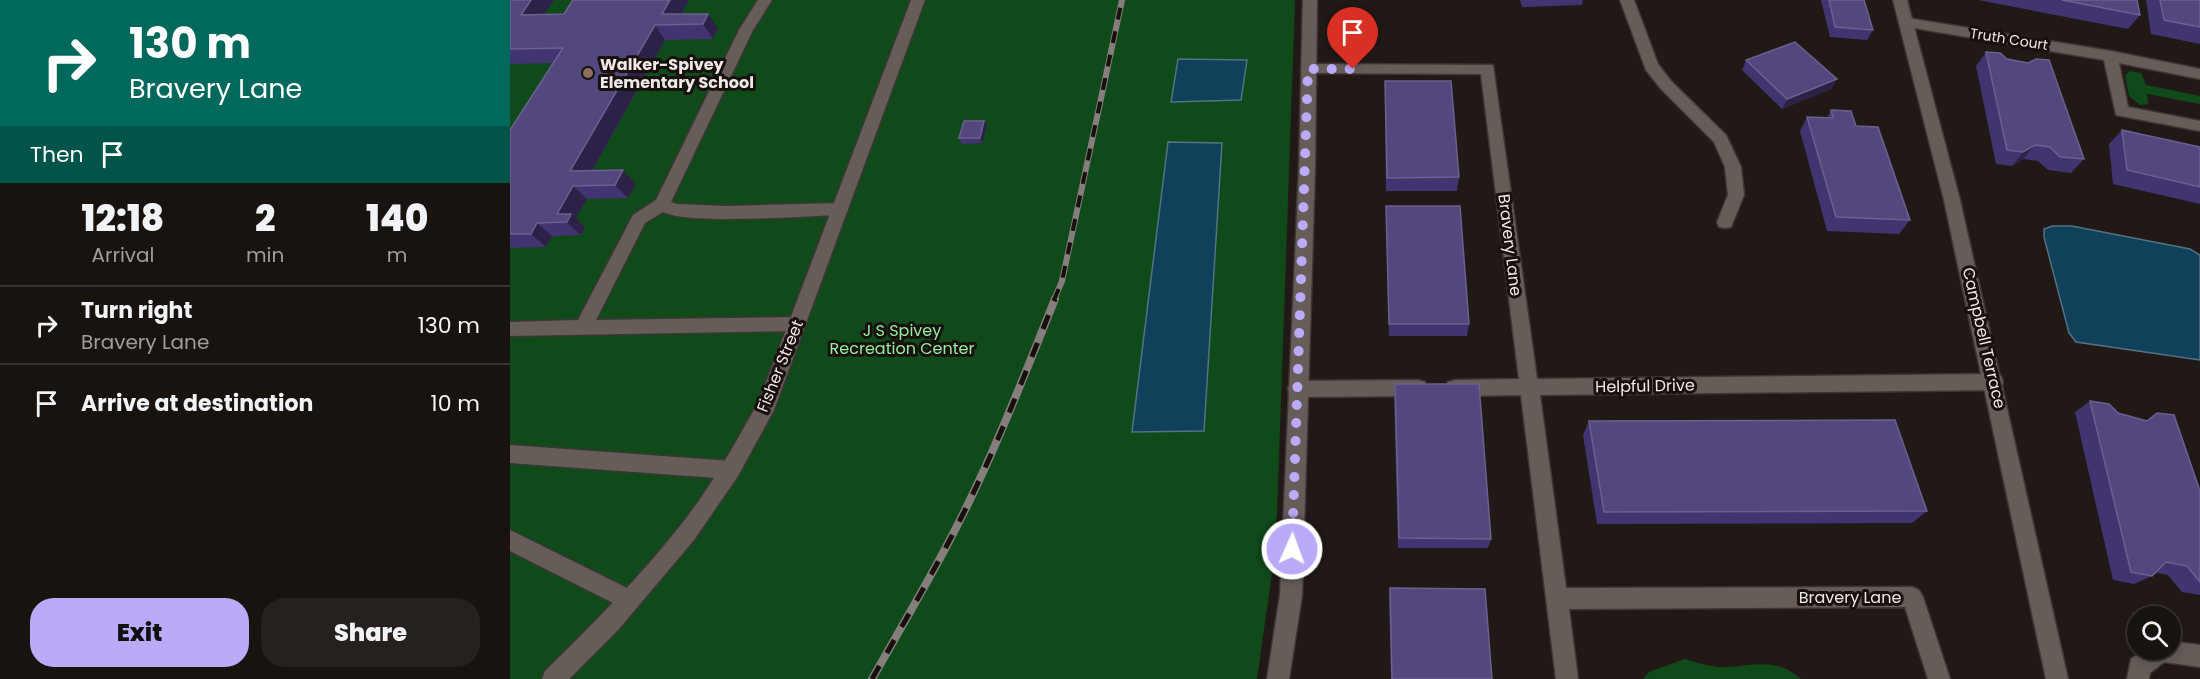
<!DOCTYPE html>
<html lang="en">
<head>
<meta charset="utf-8">
<style>
	:root { --surface:#191310; --page:#26201e; --text:#f1f3f6; --muted:#9f9e9f; --line:#373230; --accent:#baaaf7 }
	body { margin:0; font-family:Poppins,sans-serif; background:var(--page); color:var(--text); height:100vh; display:flex; flex-direction:column; font-size:22px; white-space:nowrap }
	* { box-sizing:border-box; margin:0 }
	p { font-size:20px; color:var(--muted) }
	.icon { flex:none; width:33px; height:33px; fill:none; stroke:currentColor; stroke-width:2; stroke-linecap:round; stroke-linejoin:round }
	.map { position:relative; flex:1; overflow:hidden }
	.details { display:flex; flex-direction:column; background:var(--surface); width:510px }
	.details>* { flex:none }
	.guide { background:#00695c; color:#fff; overflow:hidden }
	.tools { position:absolute; left:1617px; top:606px; display:grid; gap:12px }
	.tools a { display:grid; place-items:center; width:54px; height:54px; border-radius:50%; background:var(--surface); box-shadow:0 3px 15px #0003,0 0 0 2px var(--line); font-size:30px }
	.pin { position:absolute; display:grid; place-items:center; width:51px; height:51px; color:#fff; margin:-62px -26px; border-radius:50% 50% 50% 0; rotate:-45deg; box-shadow:0 0 6px #0007 }
	.pin .icon { rotate:45deg }
	.me { position:absolute; width:66px; margin:-33px; rotate:2deg; stroke-linejoin:round; filter:drop-shadow(0 0 4px #0008) }
	.turn { display:flex; align-items:center; gap:21px; height:126px; padding:0 30px; font-size:27px }
	.turn .icon { width:78px; height:78px; stroke-width:2.5 }
	.turn b { display:block; font-size:42px; line-height:51px }
	.then { display:flex; align-items:center; height:57px; padding:0 30px; background:#0003; gap:12px; font-size:22px }
	.eta { display:flex; justify-content:space-evenly; align-items:center; height:102px; text-align:center }
	.eta b { font-size:36px; font-weight:800; line-height:42px }
	.cta { display:flex; gap:12px; margin-top:auto; padding:12px 30px }
	.cta a { flex:1; height:69px; border-radius:24px; background:var(--accent); color:#111; font-size:24px; font-weight:800; line-height:69px; text-align:center }
	.cta a+a { background:var(--page); color:var(--text) }
	ul { padding:0; list-style:none }
	li { display:flex; align-items:center; gap:18px; height:78px; padding:0 30px; border-top:2px solid var(--line) }
	li div { flex:1 }
	li b { display:block; font-size:22px }
	li em { font-style:normal }
	main { display:flex; flex:1; min-height:0 }
	.map>svg:first-child { display:block }
	.green { fill:#104a1b }
	.water { fill:#11405a; stroke:#537284; stroke-width:1.5 }
	.lines { fill:none; stroke-linecap:round; stroke-linejoin:round }
	.service-casing { stroke:#3c3735; stroke-width:3 }
	.minor-casing { stroke:#3c3735; stroke-width:3 }
	.service { fill:#665d59; fill-rule:evenodd }
	.minor { fill:#665d59; fill-rule:evenodd }
	.rail-far1-casing { stroke:#857e7c; stroke-width:6 }
	.rail-casing { stroke:#857e7c; stroke-width:8 }
	.rail-far1 { stroke:#17100d; stroke-width:4; stroke-dasharray:12; stroke-linecap:butt }
	.rail { stroke:#17100d; stroke-width:5; stroke-dasharray:15; stroke-linecap:butt }
	.wall { fill:#423471 }
	.shaded-wall { fill:#2d2147 }
	.building { fill:#54477d; stroke:#6c608e; stroke-width:1.5 }
	.route { stroke:#baaaf7; stroke-width:10; stroke-dasharray:0 18 }
	.education-dot { fill:#8d6e63; stroke:#17100d; stroke-width:2 }
	.labels { text-anchor:middle; dominant-baseline:central; stroke-width:6; stroke-linejoin:round; paint-order:stroke }
	.far-street-label { font-size:14px; fill:#eee8e6; stroke:#17100d }
	.poi-label { font-size:16px; font-weight:bold; fill:#eee8e6; stroke:#17100d; text-anchor:start }
	.street-label { font-size:16px; fill:#eee8e6; stroke:#17100d }
	.park-label { font-size:16px; fill:#95ee9d; stroke:#17100d }
</style>
</head>
<body>
<main>
<section class="details">
<div class="guide">
<div class="turn"><svg class="icon" aria-label="right" viewBox="0 0 24 24"><path d="M7 20v-9h11M14 6l5 5-5 5"/></svg><div><b>130 m</b>Bravery Lane</div></div>
<div class="then">Then<svg class="icon" aria-label="arrive" viewBox="0 0 24 24"><path d="M6 21V4h12l-3 4 3 4H6"/></svg></div>
</div>
<div class="eta">
<div><b>12:18</b><p>Arrival</p></div>
<div><b>2</b><p>min</p></div>
<div><b>140</b><p>m</p></div>
</div>
<ul>
<li><svg class="icon" aria-label="right" viewBox="0 0 24 24"><path d="M7 20v-9h11M14 6l5 5-5 5"/></svg><div><b>Turn right</b><p>Bravery Lane</p></div><em>130 m</em></li>
<li><svg class="icon" aria-label="arrive" viewBox="0 0 24 24"><path d="M6 21V4h12l-3 4 3 4H6"/></svg><div><b>Arrive at destination</b></div><em>10 m</em></li>
</ul>
<div class="cta"><a>Exit</a><a>Share</a></div>
</section>
<div class="map">
<svg width="1690" height="679" viewBox="0 0 1690 679">
	<rect width="100%" height="100%" fill="#211916"/>
	<path class="green" d="M0 0H785L767 514 763 566 747 679H0Z
		M1620 71 1631 73 1636 85 1690 96V104L1637 94 1638 104 1630 105 1619 96 1615 75Z
		M1175 659C1188 663 1203 668 1218 667 1244 665 1268 658 1291 679H1133L1139 672Z"/>
	<path class="water" d="M668 59 737 60 731 100 661 102Z
		M658 142 712 143 694 431 622 432Z
		M1542 226H1562L1680 249 1690 255V360L1566 342 1559 333 1534 237V229Z"/>
	<g class="lines">
		<defs>
			<path id="service" d="M248 0H262L243 30 161 202 166 204 216 206 330 203 336 205 338 209 336 213 330 215C296 216 177 225 153 212L135 223 86 320 287 317 293 319 296 324 293 329 287 331 0 336V322L68 320 123 215 146 200 229 30Z
				M1397 18 1601 51 1690 69V79L1609 63 1618 107 1690 121V131L1606 115 1594 60 1392 26 1390 23Z
				M798 64 983 65 1027 379 1484 374 1491 376 1493 382 1491 388 1484 390 1030 395 1056 588 1402 587 1409 590 1413 597 1440 679H1418L1395 607 1059 609 1068 679H1046L1011 395 945 396 938 394 936 388 938 382 945 380 1009 379 971 74 793 73 791 69Z
				M908 380 915 382 917 388 915 394 908 396 787 397 780 395 778 389 780 383 787 381Z
				M0 445 221 461 228 464 231 470 228 476 221 479 0 463Z
				M0 530 127 593 130 600 127 607 119 610 111 607 0 551Z
				M1660 641 1690 645V667L1654 662 1640 673 1639 679H1617L1621 659 1635 650H1660Z"/>
			<path id="minor" d="M401 0H415L264 410 228 476 184 540 108 630 59 679H32L35 671C82 625 129 578 170 526 201 487 225 444 249 401Z
				M793 0H807L805 167 792 595 779 679H757L770 595 789 167Z
				M1110 0H1124L1148 64 1161 81 1216 135 1231 167 1234 195 1221 227 1215 228 1209 227 1207 222 1218 195 1215 167 1204 142 1151 89 1136 70Z
				M1383 0H1397L1450 200 1558 679H1536L1434 200Z"/>
		</defs>
		<use href="#service" class="service-casing"/>
		<use href="#minor" class="minor-casing"/>
		<use href="#service" class="service"/>
		<use href="#minor" class="minor"/>
		<defs>
			<path id="rail-far1" d="M544 300 552 281 612 0"/>
			<path id="rail" d="M362 679C398 615 436 552 467 485 496 424 520 361 545 299"/>
		</defs>
		<use href="#rail-far1" class="rail-far1-casing"/>
		<use href="#rail" class="rail-casing"/>
		<use href="#rail-far1" class="rail-far1"/>
		<use href="#rail" class="rail"/>
	</g>
	<path class="wall" d="M0 0 34 14H54L63 0H179L171 14 208 28 203 39 155 40 82 171 126 184 118 198 77 199 66 218 75 227 71 235 42 236 36 247 0 248V130L43 63 0 64Z
		M1010 0H1073L1072 5 1012 7Z
		M1311 0H1354L1363 30 1357 40 1320 37Z
		M1468 0H1627L1630 15 1618 29Z
		M1636 0H1690V44L1641 34Z
		M1476 52 1574 159 1561 173 1538 170 1528 161 1513 159 1502 166 1486 164 1466 66Z
		M1236 60 1327 79 1321 89 1272 109 1232 70Z
		M875 81 949 177 947 191H876Z
		M1321 110 1346 126 1400 220 1389 234 1317 231 1290 131 1297 117 1317 118Z
		M477 126 472 143 452 144 449 138Z
		M1612 130 1690 147V204L1603 184 1599 144Z
		M876 206 959 324 957 336H879L876 219Z
		M885 384 981 539 978 548H888L884 396Z
		M1580 401 1608 413 1636 421 1647 413 1690 491V595L1672 592 1658 575 1646 573 1642 576 1624 584 1603 580 1565 412Z
		M1079 421 1417 511 1402 523 1087 524 1073 435Z
		M880 588 982 679H881L879 597Z"/>
	<path class="shaded-wall" d="M21 0H44L24 29 11 15Z
		M160 0H179L165 25 152 14Z
		M198 14 208 28 203 39 193 24Z
		M145 25 155 40 74 185 60 171Z
		M1327 79 1321 89 1272 109 1277 99Z
		M474 121 477 126 472 143 470 138Z
		M1525 145 1513 159 1502 166 1513 152Z
		M113 170 126 184 118 198 105 185Z
		M63 186 77 199 66 218 75 227 71 235 47 214Z
		M27 223 42 236 36 247 21 234Z"/>
	<path class="building" d="M0 0H21L11 15 54 14 63 0H160L152 14H198L193 24 145 25 60 171 113 170 105 185 63 186 47 214H61L57 222 27 223 21 234H0V130L53 48 0 49Z
		M1319 0H1354L1363 30 1325 27Z
		M1552 0H1627L1630 15Z
		M1650 0H1690V27L1654 20Z
		M1285 42 1327 79 1277 99 1236 60Z
		M1476 52 1490 53 1497 59 1518 63 1526 59 1539 60 1574 159 1550 157 1540 147 1525 145 1513 152 1497 150Z
		M875 81H941L949 177 877 178Z
		M1321 110 1341 111 1346 126 1368 127 1400 220 1326 217 1297 117 1323 118Z
		M454 121H474L470 138H449Z
		M1612 130 1690 147V187L1617 170Z
		M876 206H950L959 324H879Z
		M885 384H969L981 539 889 538Z
		M1580 401 1599 404 1608 413 1637 421 1647 413 1664 415 1690 491V582L1677 566 1656 562 1642 576 1621 572Z
		M1385 420 1417 511 1094 512 1079 421Z
		M880 588 975 589 982 679H882Z"/>
	<g class="lines">
		<path class="route" d="M782 549 798 69H843"/>
	</g>
	<circle class="education-dot" cx="78" cy="73" r="6"/>
	<g class="labels">
		<g class="far-street-label">
			<text transform="translate(1499 39) rotate(9)">Truth Court</text>
		</g>
		<g class="poi-label">
			<text x="90" y="64">Walker-Spivey<tspan x="90" dy="18">Elementary School</tspan></text>
		</g>
		<g class="street-label">
			<text transform="translate(1000 245) rotate(83)">Bravery Lane</text>
			<text transform="translate(1474 338) rotate(77)">Campbell Terrace</text>
			<text transform="translate(270 366) rotate(-68)">Fisher Street</text>
			<text transform="translate(1135 386) rotate(-1)">Helpful Drive</text>
			<text x="1340" y="597">Bravery Lane</text>
		</g>
		<g class="park-label">
			<text x="392" y="330">J S Spivey<tspan x="392" dy="18">Recreation Center</tspan></text>
		</g>
	</g>
</svg>
<div class="tools">
<a><svg class="icon" aria-label="search" viewBox="0 0 24 24"><circle cx="10" cy="10" r="6"/><path d="M15 15l6 6"/></svg></a>
</div>
<div class="pin" style="left:843px;top:69px;background:#d93025"><svg class="icon" aria-label="arrive" viewBox="0 0 24 24"><path d="M6 21V4h12l-3 4 3 4H6"/></svg></div>
<svg class="me" style="left:782px;top:549px" viewBox="-20 -20 40 40"><circle r="17" fill="#baaaf7" stroke="#fff" stroke-width="3"/><path d="M0-11L8 9 0 5-8 9z" fill="#fff"/></svg>
</div>
</main>
</body>
</html>
